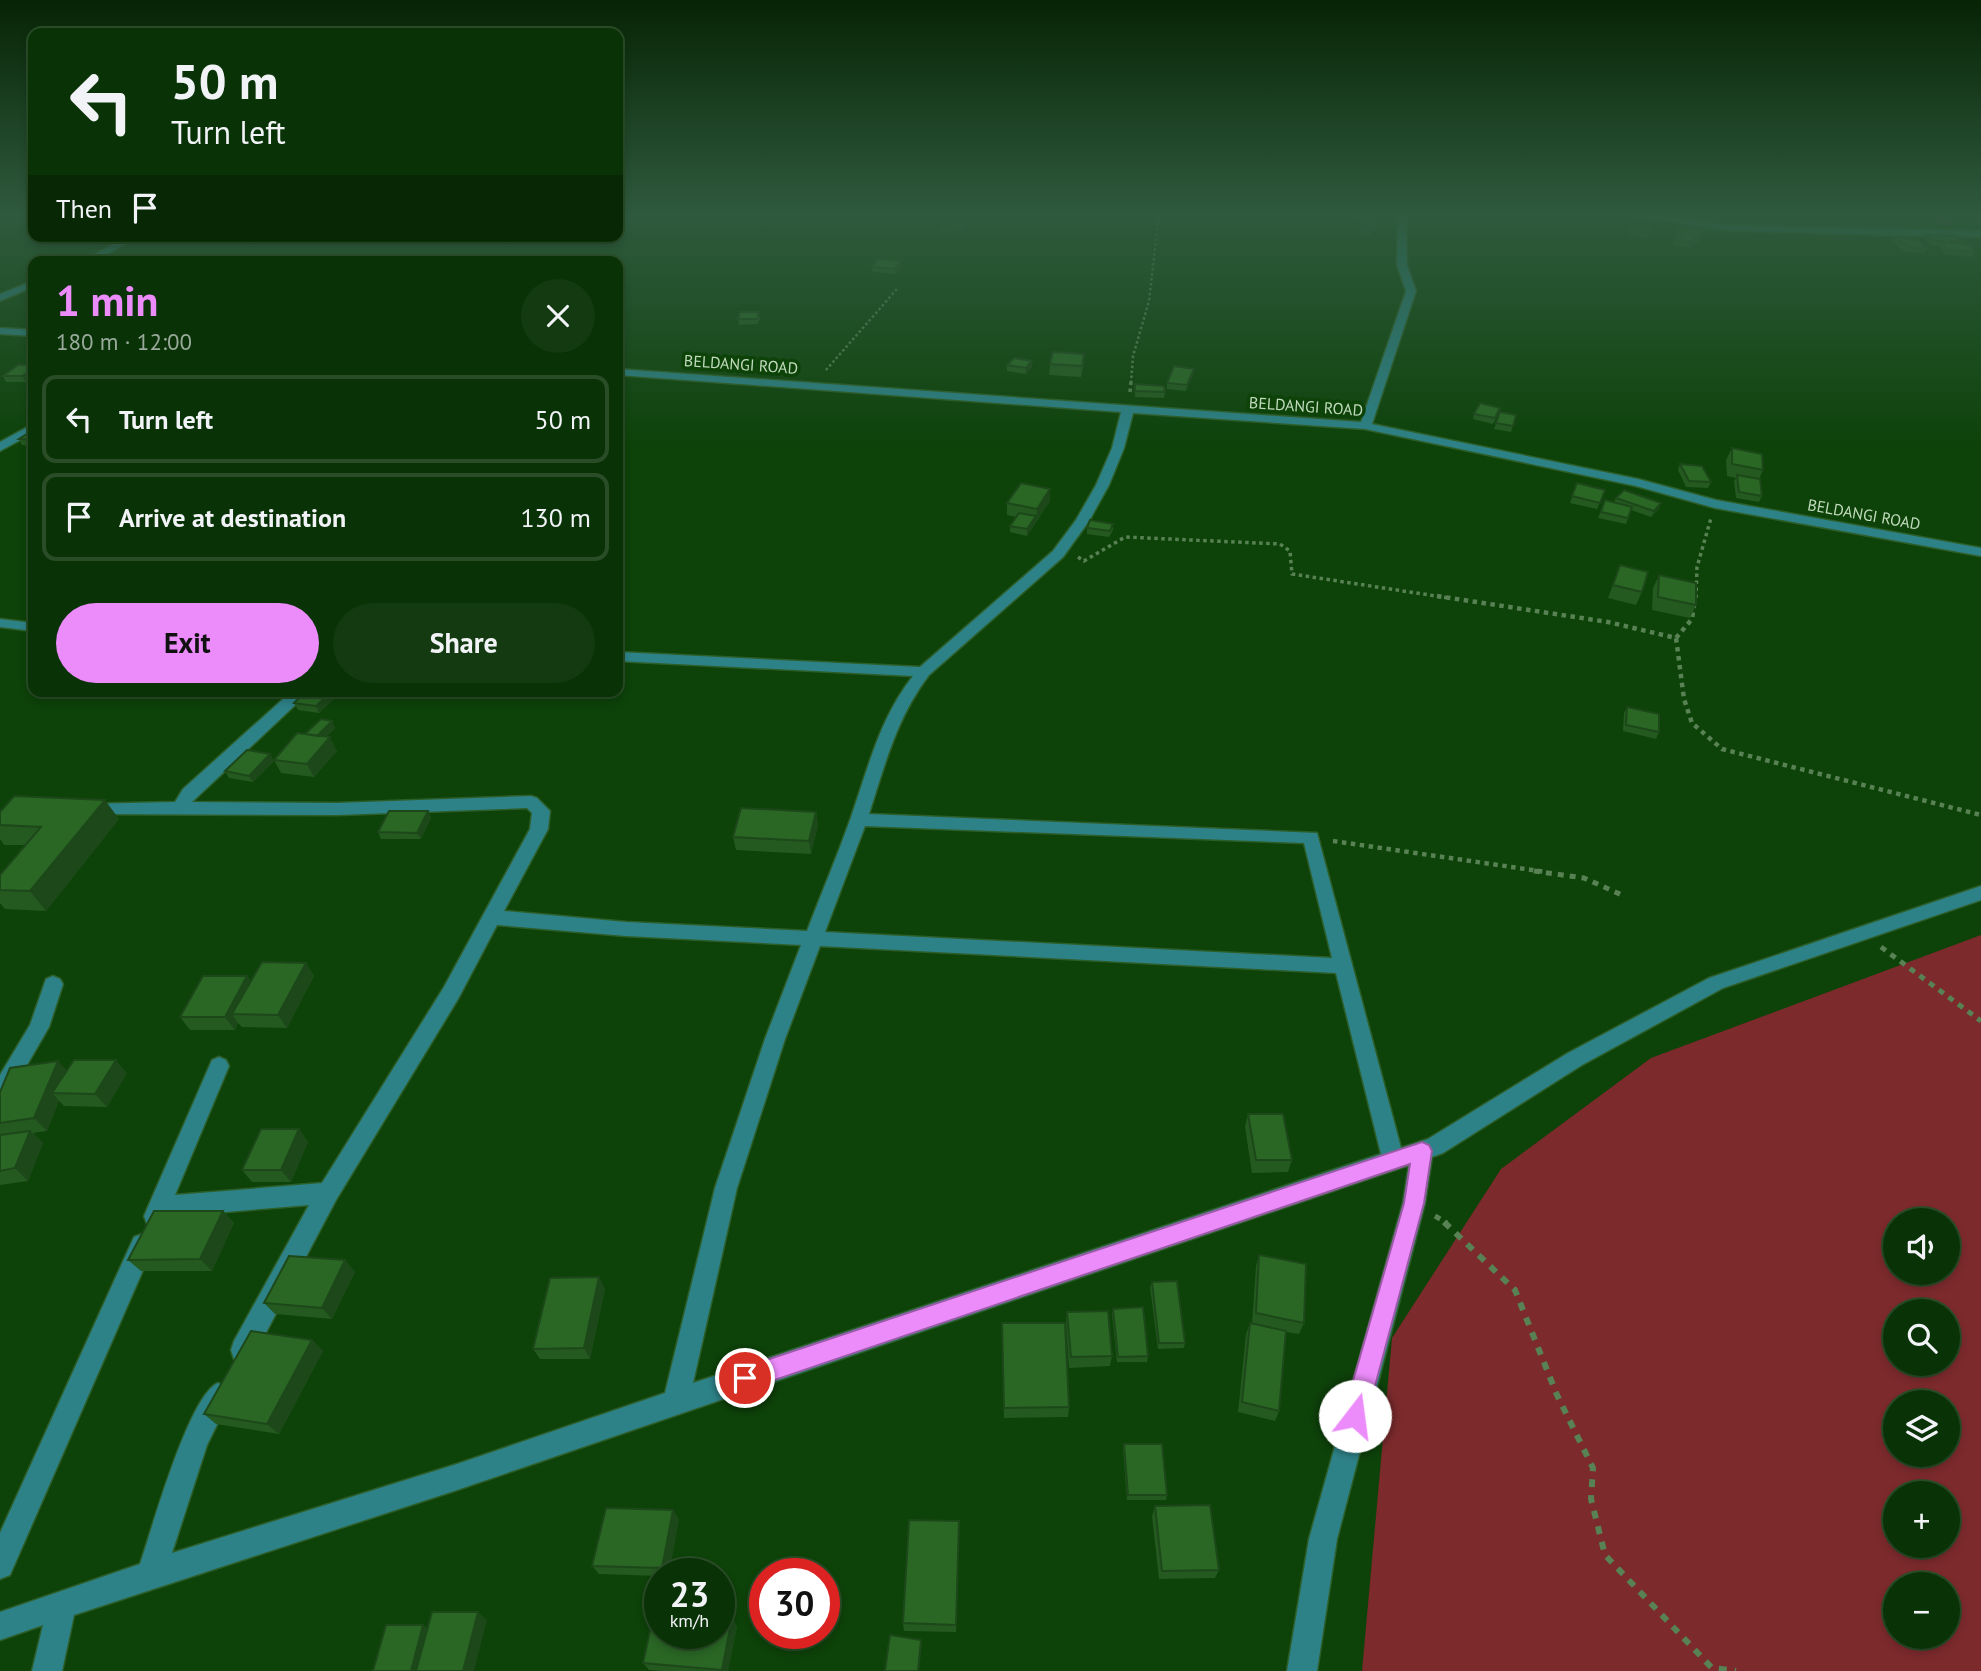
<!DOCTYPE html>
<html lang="en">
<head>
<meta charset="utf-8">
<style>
	:root { --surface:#0a3207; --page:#133a11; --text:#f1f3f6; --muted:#99aa9b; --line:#2a4d28; --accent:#ec8cfb }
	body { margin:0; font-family:"PT Sans",sans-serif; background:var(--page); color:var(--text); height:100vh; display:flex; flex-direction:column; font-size:26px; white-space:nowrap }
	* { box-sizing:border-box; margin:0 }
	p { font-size:23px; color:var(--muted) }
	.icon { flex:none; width:38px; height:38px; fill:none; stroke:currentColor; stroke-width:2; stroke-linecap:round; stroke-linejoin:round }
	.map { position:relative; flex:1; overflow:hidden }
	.side { position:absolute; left:28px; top:256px; width:595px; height:441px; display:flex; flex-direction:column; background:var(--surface); border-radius:14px; box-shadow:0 4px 10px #0003,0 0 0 2px var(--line) }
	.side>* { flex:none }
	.top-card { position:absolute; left:28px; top:28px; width:595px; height:214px; border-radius:14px; box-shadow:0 4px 10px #0003,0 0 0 2px var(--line); background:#0a3207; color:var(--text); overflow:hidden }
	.fabs { position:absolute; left:1883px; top:1208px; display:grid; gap:14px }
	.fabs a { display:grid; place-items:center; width:77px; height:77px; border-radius:50%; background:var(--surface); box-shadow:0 4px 10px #0003,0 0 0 2px var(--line); font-size:35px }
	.speed { position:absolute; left:644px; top:1558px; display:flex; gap:14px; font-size:35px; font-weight:700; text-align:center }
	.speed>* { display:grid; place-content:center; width:91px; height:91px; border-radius:50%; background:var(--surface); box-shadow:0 4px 10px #0003,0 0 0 2px var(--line); line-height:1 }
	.speed small { font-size:18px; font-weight:400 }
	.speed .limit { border:10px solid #d22; background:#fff; color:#111 }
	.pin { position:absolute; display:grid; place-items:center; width:60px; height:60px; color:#fff; margin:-30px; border:4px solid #fff; border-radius:50%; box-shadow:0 2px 7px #0007 }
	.me { position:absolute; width:77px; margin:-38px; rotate:15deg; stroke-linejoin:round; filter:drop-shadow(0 0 5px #0008) }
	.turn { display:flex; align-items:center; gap:24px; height:147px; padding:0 28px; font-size:32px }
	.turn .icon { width:91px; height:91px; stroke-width:2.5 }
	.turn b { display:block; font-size:49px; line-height:60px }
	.then { display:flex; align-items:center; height:66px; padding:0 28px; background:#0003; gap:14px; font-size:26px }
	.round { display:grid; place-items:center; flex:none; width:74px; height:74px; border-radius:37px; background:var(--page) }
	.headline { display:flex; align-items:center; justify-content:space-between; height:119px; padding:0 28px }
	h1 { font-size:42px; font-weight:600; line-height:52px; color:var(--accent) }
	.primary-button { display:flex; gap:14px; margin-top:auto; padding:14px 28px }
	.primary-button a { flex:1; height:80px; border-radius:42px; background:var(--accent); color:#111; font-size:28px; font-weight:600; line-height:80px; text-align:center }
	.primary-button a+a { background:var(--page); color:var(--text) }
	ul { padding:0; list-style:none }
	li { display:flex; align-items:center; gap:21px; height:88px; margin:0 14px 10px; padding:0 14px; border:4px solid var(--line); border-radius:14px }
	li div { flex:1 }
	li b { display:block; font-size:26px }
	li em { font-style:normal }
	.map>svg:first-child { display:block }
	.green { fill:#7c2a2c; fill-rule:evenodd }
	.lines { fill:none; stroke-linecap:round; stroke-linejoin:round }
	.stream { stroke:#713a7a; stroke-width:5 }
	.minor-casing { stroke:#2d5e29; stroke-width:3 }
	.path-far4 { stroke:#588254; stroke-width:2.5; stroke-dasharray:2.5 2.5; stroke-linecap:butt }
	.path-far3 { stroke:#588254; stroke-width:3.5; stroke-dasharray:3.5 3.5; stroke-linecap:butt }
	.path-far2 { stroke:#588254; stroke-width:4.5; stroke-dasharray:4.5 4.5; stroke-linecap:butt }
	.path-far1 { stroke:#588254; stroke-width:5; stroke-dasharray:6 6; stroke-linecap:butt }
	.path { stroke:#588254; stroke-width:6; stroke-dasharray:8 8; stroke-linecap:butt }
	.minor { fill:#2d8288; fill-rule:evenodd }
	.wall { fill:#245920 }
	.shaded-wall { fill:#1d481a }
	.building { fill:#2a6725; stroke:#1d481a; stroke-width:2 }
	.route { fill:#ec8cfb; stroke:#995ba3; stroke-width:2 }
	.labels { text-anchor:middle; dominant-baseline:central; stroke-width:7; stroke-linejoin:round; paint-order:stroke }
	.far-street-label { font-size:16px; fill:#c0dbbc; stroke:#0d4209 }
</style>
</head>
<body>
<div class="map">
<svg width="1981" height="1671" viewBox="0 0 1981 1671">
	<rect width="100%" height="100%" fill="#0d4209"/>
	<path class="green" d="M1981 935V1671H1362L1392 1338 1501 1169 1651 1058ZM1895 1220H1948V1272H1895ZM1895 1311H1948V1363H1895ZM1895 1402H1948V1454H1895ZM1895 1493H1948V1545H1895ZM1895 1584H1948V1636H1895Z"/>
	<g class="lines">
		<path class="stream" d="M1925 214 1950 223"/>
		<defs>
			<path id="minor" d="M1398 214H1406L1407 265 1416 291 1372 424 1638 479 1716 500 1981 548V556L1715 508 1636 486 1365 429 1133 413 1124 448 1109 485 1089 521 1063 557 929 675C897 717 885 764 869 814L1317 833 1401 1148 1428 1139 1568 1053 1709 978 1981 886V900L1723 988 1582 1065 1443 1153 1432 1157 1425 1203 1337 1539 1317 1671H1287L1309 1539 1403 1203 1409 1165 457 1490 74 1615 62 1671H32L43 1625 0 1640V1612L140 1564C152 1529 189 1395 218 1383L227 1387 231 1396 207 1445 172 1553 457 1464 665 1393 715 1188 765 1039 801 945 626 936 497 925 458 999 336 1200 252 1359 243 1362 234 1359 231 1350 234 1341 309 1205 166 1217 163 1224 155 1227 147 1224 144 1216 212 1060 219 1057 226 1060 229 1066 175 1195 322 1183 444 987 530 829 532 813 527 808 337 815 88 814 82 812 79 808 82 804 175 802 183 789 292 691H310L192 802 337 803 531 796 537 798 550 811 548 829 504 911 626 922 807 931C821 894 837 857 850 820 868 769 879 719 913 676L618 661V652L920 667 1053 551 1076 520 1096 485 1112 448 1121 412 618 375V369L1361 422 1406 291 1397 265ZM865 826 1304 843 1332 958 825 932ZM820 946 1336 973 1381 1154 693 1383 737 1188 785 1039Z
				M1625 214H1647L1729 225 1981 231V237L1729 231Z
				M128 236H139L95 261H83Z
				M33 281V287L0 301V294Z
				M0 328 33 330V336L0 334Z
				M33 424V433L0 451V442Z
				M0 619 33 623V631L0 627Z
				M53 976 60 979 63 984 49 1027 20 1077 8 1107 0 1110V1075L30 1025 46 979Z
				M142 1234 150 1237 154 1245 10 1575 0 1579V1533L134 1237Z"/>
		</defs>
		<use href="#minor" class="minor-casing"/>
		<path class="path-far4" d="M826 370 897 289
			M1131 383 1133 356 1149 301 1159 214"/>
		<path class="path-far3" d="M1130 392 1131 381
			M1078 557 1084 561 1125 537 1280 544 1290 551 1292 574 1449 598
			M1696 598 1697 567 1711 518"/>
		<path class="path-far2" d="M1437 596 1608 622 1676 638 1684 699 1692 723 1722 749 1981 815
			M1676 638 1692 619 1695 596
			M1333 841 1546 872"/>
		<path class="path-far1" d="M1534 871 1584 878 1622 895
			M1881 947 1981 1021
			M1435 1216 1447 1223"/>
		<path class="path" d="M1444 1222 1515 1290 1557 1395 1593 1468 1591 1499 1605 1555 1712 1668 1736 1671"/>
		<use href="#minor" class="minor"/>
	</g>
	<path class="wall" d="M1346 214H1379L1376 229 1372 228 1371 236 1361 235 1359 231 1360 226 1363 227V220L1345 218Z
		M964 225V230L954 235 942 232 941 227Z
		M1630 225 1652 227 1648 238 1626 234Z
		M1705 230 1697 244 1693 243 1691 248 1673 245 1674 240 1673 239 1675 234Z
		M1927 235 1962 240 1960 244 1974 252 1972 257 1944 254 1940 246H1932L1925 240Z
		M1895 236 1927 248 1924 253 1905 252 1892 242Z
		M872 267H902L896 274 872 272Z
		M760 317 758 324 739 325 738 319Z
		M1084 354V365L1081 377 1049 375 1050 364Z
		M18 365 26 382H6L3 376Z
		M1007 365 1032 367 1026 374 1007 371Z
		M1194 369 1193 374 1186 391 1167 389V383Z
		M1135 384 1165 392 1164 398 1135 397Z
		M1500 412 1516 415 1511 432 1494 429Z
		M1474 414H1498L1493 424 1473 419Z
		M33 430V446L22 445 19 439Z
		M1732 448 1763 470 1759 479 1762 496 1759 502 1736 498 1734 481 1736 478 1727 476 1726 460Z
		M1680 464 1711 482 1708 488 1686 487 1678 470Z
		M1577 483 1605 490 1597 509 1570 503Z
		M1050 489V501L1027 536 1010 532V526L1016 517 1007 515V503Z
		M1616 498 1661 503 1659 509 1651 517 1631 510 1626 524 1598 518 1605 500 1614 502Z
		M1113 524V530L1109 537 1087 534V528Z
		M1620 565 1642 592 1636 605 1608 598Z
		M1659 575 1696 605 1690 618 1652 610 1653 588Z
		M337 696 319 713 298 710 294 703Z
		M1627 707 1659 732 1656 739 1623 731 1624 713Z
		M332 721 335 728 326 737 337 751 314 777 281 773 274 760 305 734Z
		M270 754 274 761 253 782 229 778 225 771Z
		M428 811 431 818 421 839H381L378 832Z
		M0 812 119 819 46 911 5 909 0 903V875L25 845H4L0 839Z
		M816 812 818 825 811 854 736 850 733 837Z
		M306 963 314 976 287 1028 242 1027 238 1023 235 1030H190L180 1017 247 976 251 982Z
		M58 1061 67 1071 127 1073 107 1107 64 1106 59 1101 47 1131 33 1133 43 1143 28 1181 0 1185V1092Z
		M1248 1114 1292 1160 1288 1172 1252 1173 1245 1127Z
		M299 1129 308 1142 291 1182H252L242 1170Z
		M223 1211 234 1223 212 1271H141L128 1260Z
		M1259 1255 1304 1323 1299 1334 1286 1332 1279 1411 1275 1421 1238 1412 1246 1334 1250 1323H1252L1256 1266Z
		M345 1260 355 1272 332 1319 275 1314 264 1303Z
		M1152 1282 1185 1343 1184 1348 1158 1349 1150 1287Z
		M605 1289 590 1359H540L533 1349Z
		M1113 1309 1148 1356 1147 1362H1117L1112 1314Z
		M1067 1312 1112 1356 1110 1366 1069 1368 1066 1324Z
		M1002 1323 1069 1407 1068 1417 1004 1418Z
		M312 1340 323 1351 279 1434 216 1424 204 1414Z
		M1124 1444 1167 1495 1166 1500H1127L1123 1449Z
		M1155 1506 1219 1570 1215 1578 1159 1579 1152 1516Z
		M679 1519 669 1573H660V1576L599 1574 592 1566Z
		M959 1521 956 1632 904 1631 903 1623Z
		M732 1618 737 1626 728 1671H663L649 1670 643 1663Z"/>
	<path class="shaded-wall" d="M964 225V230L954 235V230Z
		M902 261V267L896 274 895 269Z
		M1084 354V365L1081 377 1082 366Z
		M1032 361V367L1026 374V368Z
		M33 369V377L26 382 22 376Z
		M1194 369 1193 374 1186 391 1187 385Z
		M1050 489V501L1036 521 1037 509Z
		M1661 503 1659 509 1651 517 1654 511Z
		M1036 516V522L1027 536V529Z
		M332 691H334L337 696 319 713 316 706Z
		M332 721 335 728 319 744 315 738Z
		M330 737 337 751 314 777 307 764Z
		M270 754 274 761 253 782 249 776Z
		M105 800 119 819 46 911 30 891Z
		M428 811 431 818 421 839 417 833Z
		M816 812 818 825 811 854 809 841Z
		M306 963 314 976 287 1028 278 1015Z
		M247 976 256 989 232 1014 238 1023 235 1030 225 1017Z
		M116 1060 127 1073 107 1107 95 1094Z
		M58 1061 70 1074 52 1093 59 1101 47 1131 34 1118Z
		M299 1129 308 1142 291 1182 281 1170Z
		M30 1131 43 1143 28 1181 15 1168Z
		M223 1211 234 1223 212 1271 200 1259Z
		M345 1260 355 1272 332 1319 322 1308Z
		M599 1277 605 1289 590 1359 584 1348Z
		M312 1340 323 1351 279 1434 267 1424Z
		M673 1510 679 1519 669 1573H666L662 1568Z
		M478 1612 487 1620 474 1671H463Z
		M732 1618 737 1626 728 1671H723L722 1670Z
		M423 1625 433 1632 423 1671H411Z
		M921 1640 922 1644 919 1671H918Z"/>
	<path class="building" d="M1364 216 1377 217V224L1364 223Z
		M951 222 964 225 954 230 941 227Z
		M1630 225 1652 227 1650 233 1628 229Z
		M1360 226 1371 227 1372 231 1362 230Z
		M1680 226 1705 230 1699 239 1694 237 1693 243 1675 240 1676 236 1684 237 1675 234Z
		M1927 235 1956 236 1962 240 1946 242 1971 245 1974 252 1946 249 1943 241H1935Z
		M1895 236 1919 241 1927 248 1908 247Z
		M878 259 902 261 895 269 872 267Z
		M740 312H759L757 319H738Z
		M1053 352 1084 354 1082 366 1050 364Z
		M1014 358 1032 361 1026 368 1007 365Z
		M18 365H33V369L22 376H3Z
		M1174 366 1194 369 1187 385 1167 383Z
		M1135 384 1164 386 1165 392 1135 391Z
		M1480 403 1500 408 1495 418 1474 414Z
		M1500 412 1516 415 1513 426 1496 423Z
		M33 430V440L19 439Z
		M1732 448 1762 454 1763 470 1732 464Z
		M1680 464 1702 466 1711 482 1689 481Z
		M1737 475 1760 479 1762 496 1739 492Z
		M1021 483 1050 489 1037 509 1007 503Z
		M1577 483 1605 490 1600 503 1572 496Z
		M1624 490 1661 503 1654 511 1616 498Z
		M1605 500 1632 507 1628 518 1601 512Z
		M1019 513 1036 516 1027 529 1010 526Z
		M1090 520 1113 524 1110 531 1087 528Z
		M1620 565 1648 572 1642 592 1613 585Z
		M1659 575 1696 583V605L1658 597Z
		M306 691H332L316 706 294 703Z
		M1627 707 1659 714V732L1626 725Z
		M321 719 332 721 317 736 305 734Z
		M297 733 330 737 307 764 274 760Z
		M247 750 270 754 249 776 225 771Z
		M14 796 105 800 30 891 0 890V875L41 827 0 825V812Z
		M741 808 816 812 809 841 733 837Z
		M389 811H428L417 833 378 832Z
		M262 962 306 963 278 1015 232 1014Z
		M203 976H247L225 1017H180Z
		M74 1060H116L95 1094 52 1093Z
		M58 1061 34 1118 0 1123V1092L10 1068Z
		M1248 1114H1283L1292 1160H1256Z
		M261 1129H299L281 1170H242Z
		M30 1131 15 1168 0 1171V1135Z
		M154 1211H223L200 1259 128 1260Z
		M1259 1255 1306 1264 1304 1323 1256 1313Z
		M289 1256 345 1260 322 1308 264 1303Z
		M599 1277 584 1348 533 1349 550 1278Z
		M1177 1281 1185 1343H1159L1152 1282Z
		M1143 1307 1148 1356 1118 1357 1113 1309Z
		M1108 1311 1112 1356 1071 1357 1067 1312Z
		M1002 1323H1065L1069 1407 1004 1408Z
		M1250 1323 1286 1331 1279 1411 1242 1402Z
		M251 1331 312 1340 267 1424 204 1414Z
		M1124 1444H1162L1167 1495H1128Z
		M1210 1505 1219 1570 1162 1571 1155 1506Z
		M606 1508 673 1510 662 1568 592 1566Z
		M909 1520 959 1521 956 1625 903 1623Z
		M432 1612H478L463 1671H416Z
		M654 1613H660V1633H719V1618H732L722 1670 643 1663Z
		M386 1625H423L411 1671H373Z
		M890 1635 921 1640 918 1671H885Z"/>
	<linearGradient id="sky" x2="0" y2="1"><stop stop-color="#072405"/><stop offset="0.48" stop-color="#2f5a3e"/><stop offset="1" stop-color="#2f5a3e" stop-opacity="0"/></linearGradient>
	<rect width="1981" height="448" fill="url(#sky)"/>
	<path class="route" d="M1422 1142 1429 1145 1432 1151 1424 1203 1367 1416 1363 1424 1355 1428 1347 1424 1343 1416 1404 1203 1410 1164 745 1390 737 1386 733 1378 737 1370 745 1367Z"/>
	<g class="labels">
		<g class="far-street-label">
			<text transform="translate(741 364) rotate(4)">BELDANGI ROAD</text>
			<text transform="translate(1306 406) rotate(4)">BELDANGI ROAD</text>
			<text transform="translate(1864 514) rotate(10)">BELDANGI ROAD</text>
		</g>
	</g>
</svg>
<div class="fabs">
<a><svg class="icon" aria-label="sound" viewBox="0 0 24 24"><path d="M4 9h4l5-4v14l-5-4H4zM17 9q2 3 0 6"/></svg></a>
<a><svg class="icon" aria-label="search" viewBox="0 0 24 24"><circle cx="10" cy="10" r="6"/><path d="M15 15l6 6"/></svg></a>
<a><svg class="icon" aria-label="layers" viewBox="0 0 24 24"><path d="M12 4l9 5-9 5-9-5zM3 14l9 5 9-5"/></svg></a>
<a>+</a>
<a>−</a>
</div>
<div class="speed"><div>23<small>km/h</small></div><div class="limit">30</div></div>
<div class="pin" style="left:745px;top:1378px;background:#d93025"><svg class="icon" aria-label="arrive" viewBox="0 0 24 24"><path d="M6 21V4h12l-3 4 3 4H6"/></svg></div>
<svg class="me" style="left:1355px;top:1416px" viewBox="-20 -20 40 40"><circle r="19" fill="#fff"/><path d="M0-13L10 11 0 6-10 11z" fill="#ec8cfb"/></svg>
<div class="top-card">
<div class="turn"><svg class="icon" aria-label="left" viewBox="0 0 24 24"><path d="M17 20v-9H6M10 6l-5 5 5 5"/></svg><div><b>50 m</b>Turn left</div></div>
<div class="then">Then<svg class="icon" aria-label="arrive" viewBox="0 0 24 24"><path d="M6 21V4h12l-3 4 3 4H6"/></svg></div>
</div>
<section class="side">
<div class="headline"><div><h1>1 min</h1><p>180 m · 12:00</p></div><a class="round"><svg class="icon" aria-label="close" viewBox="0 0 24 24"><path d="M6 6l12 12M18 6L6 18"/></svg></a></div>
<ul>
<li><svg class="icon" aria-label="left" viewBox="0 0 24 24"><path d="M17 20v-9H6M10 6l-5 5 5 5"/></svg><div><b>Turn left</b></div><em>50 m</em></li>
<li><svg class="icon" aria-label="arrive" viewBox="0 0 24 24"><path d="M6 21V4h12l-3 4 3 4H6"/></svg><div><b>Arrive at destination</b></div><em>130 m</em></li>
</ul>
<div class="primary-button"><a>Exit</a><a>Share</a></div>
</section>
</div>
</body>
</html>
